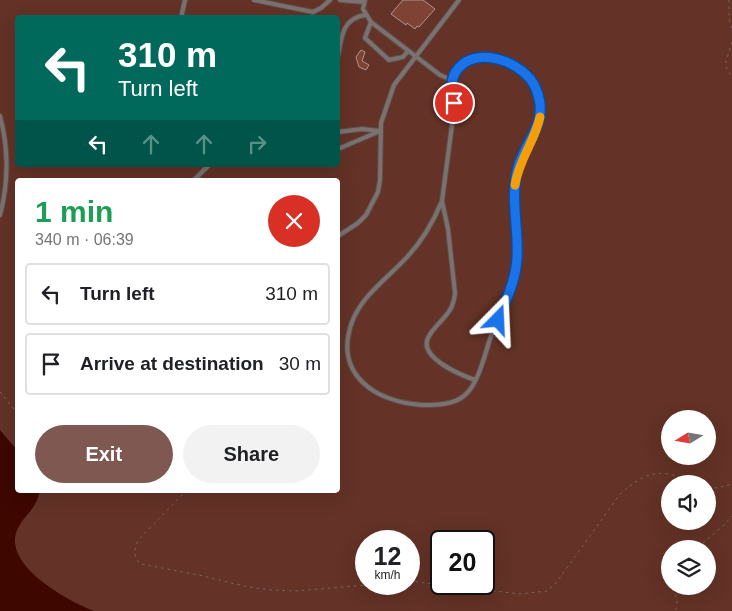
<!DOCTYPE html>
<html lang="en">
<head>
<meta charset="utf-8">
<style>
	:root { --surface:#fff; --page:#f2f2f2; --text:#202124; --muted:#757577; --line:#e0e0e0; --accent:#7f5951 }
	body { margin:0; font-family:Arial,sans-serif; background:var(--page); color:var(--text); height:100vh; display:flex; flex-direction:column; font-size:19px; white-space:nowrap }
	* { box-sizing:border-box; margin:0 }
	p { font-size:16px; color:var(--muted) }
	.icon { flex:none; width:28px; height:28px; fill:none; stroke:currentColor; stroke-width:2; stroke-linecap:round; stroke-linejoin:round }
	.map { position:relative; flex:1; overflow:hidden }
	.drawer { position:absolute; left:15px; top:178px; width:325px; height:315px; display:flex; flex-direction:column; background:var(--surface); border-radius:5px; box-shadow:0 5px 20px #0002 }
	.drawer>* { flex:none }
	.guide { position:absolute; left:15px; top:15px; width:325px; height:152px; border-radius:5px; box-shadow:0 5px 20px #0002; background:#00695c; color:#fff; overflow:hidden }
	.needle { width:32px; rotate:259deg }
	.fabs { position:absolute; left:661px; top:410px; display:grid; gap:10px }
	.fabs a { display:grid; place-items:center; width:55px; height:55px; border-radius:50%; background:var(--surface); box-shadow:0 5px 20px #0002; font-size:25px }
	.speed { position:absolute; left:355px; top:530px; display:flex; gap:10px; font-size:25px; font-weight:700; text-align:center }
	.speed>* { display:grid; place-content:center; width:65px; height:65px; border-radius:50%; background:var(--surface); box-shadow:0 5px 20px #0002; line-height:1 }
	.speed small { font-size:12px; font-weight:400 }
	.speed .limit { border:2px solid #111; border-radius:8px; background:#fff; color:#111 }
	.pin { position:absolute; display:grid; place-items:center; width:42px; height:42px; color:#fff; margin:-21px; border:2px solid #fff; border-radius:50%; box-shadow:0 1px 5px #0007 }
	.me { position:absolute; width:55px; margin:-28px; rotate:21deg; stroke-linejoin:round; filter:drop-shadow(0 0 4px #0008) }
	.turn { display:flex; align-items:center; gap:18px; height:105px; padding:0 20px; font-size:22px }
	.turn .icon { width:65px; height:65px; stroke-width:2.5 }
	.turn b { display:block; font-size:35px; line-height:42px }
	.lanes { display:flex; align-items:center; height:48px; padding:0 20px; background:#0003; justify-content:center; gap:25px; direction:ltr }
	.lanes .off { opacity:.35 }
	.round { display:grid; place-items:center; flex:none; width:52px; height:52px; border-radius:26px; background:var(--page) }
	.head { display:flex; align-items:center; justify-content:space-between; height:85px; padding:0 20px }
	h1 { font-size:30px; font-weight:700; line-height:38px; color:#1e9e55 }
	.button { display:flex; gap:10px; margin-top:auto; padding:10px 20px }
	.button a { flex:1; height:58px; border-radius:30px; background:var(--accent); color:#fff; font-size:20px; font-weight:700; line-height:58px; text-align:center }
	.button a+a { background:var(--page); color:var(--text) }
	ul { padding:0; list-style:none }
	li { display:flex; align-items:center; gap:15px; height:62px; margin:0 10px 8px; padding:0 10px; border:2px solid var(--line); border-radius:5px }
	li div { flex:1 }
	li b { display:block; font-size:19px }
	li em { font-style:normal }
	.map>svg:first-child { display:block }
	.green { fill:#643226; fill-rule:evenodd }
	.water { fill:#3e0700 }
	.building { fill:#7f4335; stroke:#ac9691 }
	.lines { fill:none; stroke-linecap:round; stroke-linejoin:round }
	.lane-casing { stroke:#5e4e4a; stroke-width:6 }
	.path { stroke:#766763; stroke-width:1; stroke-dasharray:2.5 4; stroke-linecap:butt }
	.lane { stroke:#7b7270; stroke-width:4 }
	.route-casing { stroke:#114b97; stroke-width:12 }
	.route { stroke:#1a73e8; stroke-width:9 }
	.slow { stroke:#f59e0b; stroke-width:9 }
</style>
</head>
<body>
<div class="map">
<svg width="732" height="611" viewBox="0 0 732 611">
	<rect width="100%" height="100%" fill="#41302c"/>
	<path class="green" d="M0 0H732V611H0ZM18 18H338V165H18ZM18 180H338V490H18ZM670 419H708V456H670ZM670 484H708V521H670ZM366 541H409V584H366ZM441 541H484V584H441ZM670 549H708V586H670Z"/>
	<path class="water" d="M0 430 17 450 18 490H40C36 512 22 515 16 533 6 567 68 601 94 611H0Z"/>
	<path class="building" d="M403 0H423L435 9 419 27 417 26 415 29 407 23 406 25 391 14Z
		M361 50 365 52 362 61 369 65 366 70 359 67 356 57Z"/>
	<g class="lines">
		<defs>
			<path id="lane" d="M254 0 313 12 321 8 330 0
				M340 0 364 2
				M365 0 363 9 371 22 440 75 452 80
				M181 18 185 0
				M371 22 365 38 389 60 403 57 408 51
				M338 56C342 36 342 19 365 15
				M485 57C497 59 511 61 521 68 538 80 545 109 538 127 528 150 518 162 514 188 510 216 518 244 515 272 509 294 499 315 491 336 485 353 479 383 465 395 454 405 437 405 422 405 376 402 333 375 352 322 362 295 389 277 408 256 422 241 434 220 442 201L454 110 452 80 455 73 462 65 472 60Z
				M0 116C9 150 9 181 0 215
				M338 132 362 129 380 131
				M338 149 380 131
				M194 180 209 165
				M442 201 448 229 455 293C453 316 439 319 429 336 416 357 461 375 475 380
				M338 236 358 223 366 215 378 192 380 180 381 123 394 85 459 0"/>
		</defs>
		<use href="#lane" class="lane-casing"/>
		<path class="path" d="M729 0V20L732 29
			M732 42 725 65 732 78
			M0 392 18 414
			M708 487 717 488 732 484
			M187 490 139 539C134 548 132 557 141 564L199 575 248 587 272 590 295 591 378 584
			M704 549 702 544 723 526 732 516
			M708 553 709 555
			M409 581 520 594 547 591 556 583 620 494C649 469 662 468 696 484
			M668 584C675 592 680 601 675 611"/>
		<use href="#lane" class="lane"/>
	</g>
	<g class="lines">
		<defs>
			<path id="route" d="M454 103C452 93 450 82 455 73 473 42 526 62 536 89 549 121 529 136 519 164 509 196 519 226 517 258 516 280 506 300 498 320"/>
		</defs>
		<use href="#route" class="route-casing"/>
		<use href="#route" class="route"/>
		<path class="slow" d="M515 185C519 159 535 141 540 117"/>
	</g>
</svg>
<div class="fabs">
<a><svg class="needle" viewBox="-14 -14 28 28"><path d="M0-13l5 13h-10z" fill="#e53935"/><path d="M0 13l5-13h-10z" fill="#757577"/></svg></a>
<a><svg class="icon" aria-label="sound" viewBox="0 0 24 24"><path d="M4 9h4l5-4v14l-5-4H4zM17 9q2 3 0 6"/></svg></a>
<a><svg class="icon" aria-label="layers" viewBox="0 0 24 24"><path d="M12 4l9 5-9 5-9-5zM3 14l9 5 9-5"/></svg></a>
</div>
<div class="speed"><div>12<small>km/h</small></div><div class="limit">20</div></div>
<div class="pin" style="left:454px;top:103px;background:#d93025"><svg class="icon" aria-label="arrive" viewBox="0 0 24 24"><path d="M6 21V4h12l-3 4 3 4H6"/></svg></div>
<svg class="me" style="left:498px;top:320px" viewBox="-20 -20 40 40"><path d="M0-17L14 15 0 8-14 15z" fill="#1a73e8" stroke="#fff" stroke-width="4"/></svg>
<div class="guide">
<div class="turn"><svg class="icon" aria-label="left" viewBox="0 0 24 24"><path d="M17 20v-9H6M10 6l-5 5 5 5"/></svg><div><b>310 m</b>Turn left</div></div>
<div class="lanes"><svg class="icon" aria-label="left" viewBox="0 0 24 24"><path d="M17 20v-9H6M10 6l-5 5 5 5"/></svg><svg class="icon off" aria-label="ahead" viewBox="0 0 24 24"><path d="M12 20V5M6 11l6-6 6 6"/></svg><svg class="icon off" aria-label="ahead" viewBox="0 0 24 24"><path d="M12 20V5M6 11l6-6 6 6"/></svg><svg class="icon off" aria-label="right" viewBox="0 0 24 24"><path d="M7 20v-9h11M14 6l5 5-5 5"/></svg></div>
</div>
<section class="drawer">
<div class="head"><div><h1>1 min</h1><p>340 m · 06:39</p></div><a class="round" style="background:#d93025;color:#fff"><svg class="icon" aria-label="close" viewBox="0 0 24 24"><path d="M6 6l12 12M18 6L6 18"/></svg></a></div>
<ul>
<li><svg class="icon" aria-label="left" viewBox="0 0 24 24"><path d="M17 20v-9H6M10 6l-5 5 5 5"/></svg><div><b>Turn left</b></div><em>310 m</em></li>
<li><svg class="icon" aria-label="arrive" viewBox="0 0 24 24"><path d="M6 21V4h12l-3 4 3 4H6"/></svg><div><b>Arrive at destination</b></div><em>30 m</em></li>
</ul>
<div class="button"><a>Exit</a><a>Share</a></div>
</section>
</div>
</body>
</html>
